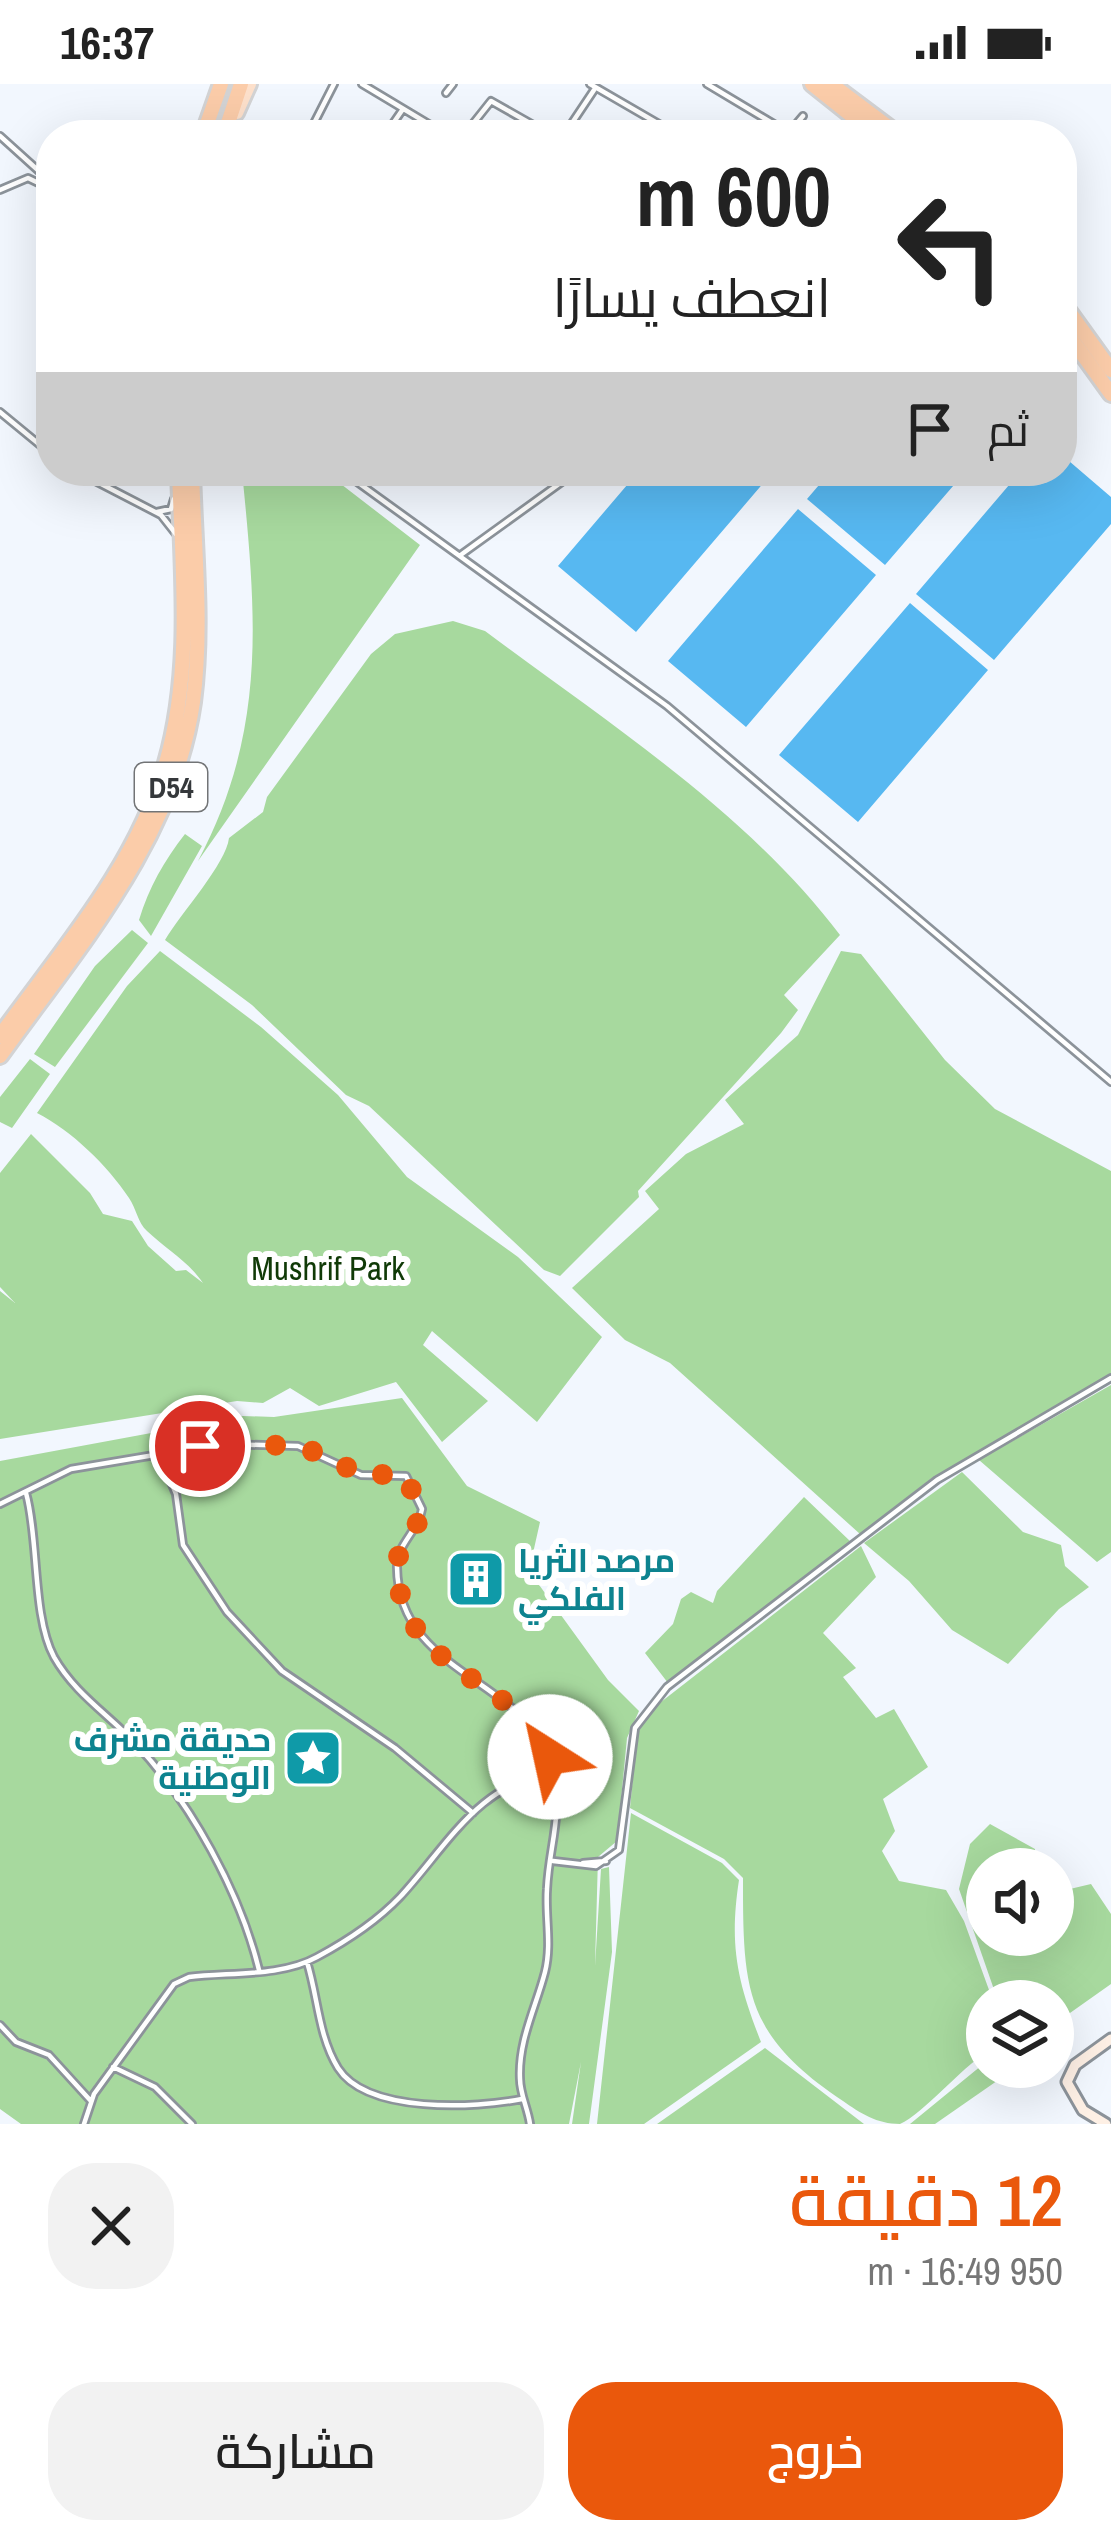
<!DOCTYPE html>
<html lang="ar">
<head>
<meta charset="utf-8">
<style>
	:root { --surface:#fff; --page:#f2f2f2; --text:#222; --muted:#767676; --accent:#ea580c }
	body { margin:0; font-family:"Archivo Narrow",Cairo,sans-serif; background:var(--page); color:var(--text); direction:rtl; height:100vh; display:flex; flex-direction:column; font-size:45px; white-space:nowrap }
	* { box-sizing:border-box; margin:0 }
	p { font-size:39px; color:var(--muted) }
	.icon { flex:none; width:66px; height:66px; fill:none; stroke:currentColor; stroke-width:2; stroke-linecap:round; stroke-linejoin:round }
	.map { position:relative; height:2040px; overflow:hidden; direction:ltr }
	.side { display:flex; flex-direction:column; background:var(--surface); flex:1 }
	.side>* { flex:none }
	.hud { position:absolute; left:36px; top:36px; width:1041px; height:366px; border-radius:48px; box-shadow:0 12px 48px #0002; direction:rtl; background:#fff; color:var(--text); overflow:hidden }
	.buttons { position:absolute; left:966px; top:1764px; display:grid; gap:24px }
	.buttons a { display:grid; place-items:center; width:108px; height:108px; border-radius:50%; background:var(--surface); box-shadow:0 12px 48px #0002; font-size:60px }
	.pin { position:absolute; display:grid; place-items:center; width:102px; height:102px; color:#fff; margin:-51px; border:6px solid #fff; border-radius:50%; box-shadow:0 3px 12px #0007 }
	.me { position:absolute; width:132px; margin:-66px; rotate:325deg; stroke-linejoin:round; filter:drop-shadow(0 0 9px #0008) }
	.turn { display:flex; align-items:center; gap:42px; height:252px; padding:0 48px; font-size:54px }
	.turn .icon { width:156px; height:156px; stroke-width:2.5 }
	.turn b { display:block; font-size:84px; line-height:102px }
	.then { display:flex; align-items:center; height:114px; padding:0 48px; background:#0003; gap:24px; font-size:45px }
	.round { display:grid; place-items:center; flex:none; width:126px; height:126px; border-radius:48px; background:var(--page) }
	.headline { display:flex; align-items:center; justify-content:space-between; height:204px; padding:0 48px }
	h1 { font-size:72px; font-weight:600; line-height:90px; color:var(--accent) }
	.action { display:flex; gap:24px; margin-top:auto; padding:24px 48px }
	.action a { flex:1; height:138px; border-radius:48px; background:var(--accent); color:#fff; font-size:48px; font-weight:600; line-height:138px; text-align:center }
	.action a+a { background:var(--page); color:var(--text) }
	.status { display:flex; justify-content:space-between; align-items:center; height:84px; padding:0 60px; background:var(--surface); direction:ltr }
	.status svg { height:33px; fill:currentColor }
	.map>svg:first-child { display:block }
	.green { fill:#a7d99e }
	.water { fill:#57b8f1 }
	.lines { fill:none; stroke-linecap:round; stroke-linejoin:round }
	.street-casing { stroke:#8c939a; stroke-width:10 }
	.secondary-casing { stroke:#8c939a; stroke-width:15 }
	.primary-casing { stroke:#d3d3d4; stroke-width:18 }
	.highway-casing { stroke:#d3d3d4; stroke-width:20 }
	.street { stroke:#fff; stroke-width:4.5 }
	.secondary { stroke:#fef0e5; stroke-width:9 }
	.primary { stroke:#fde0cb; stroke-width:12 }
	.highway { stroke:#fbcca9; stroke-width:14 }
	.route { stroke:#ea580c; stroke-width:21; stroke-dasharray:0 37.8 }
	.labels { text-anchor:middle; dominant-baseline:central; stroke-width:12; stroke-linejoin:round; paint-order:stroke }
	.shield { fill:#fff; stroke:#727476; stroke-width:3 }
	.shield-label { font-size:30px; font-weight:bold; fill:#35383b }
	.park-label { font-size:33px; fill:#103a07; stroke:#fff }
	.culture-label { font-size:33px; font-weight:bold; fill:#0d838f; stroke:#fff; text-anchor:start }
</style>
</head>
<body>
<div class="status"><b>16:37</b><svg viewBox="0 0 49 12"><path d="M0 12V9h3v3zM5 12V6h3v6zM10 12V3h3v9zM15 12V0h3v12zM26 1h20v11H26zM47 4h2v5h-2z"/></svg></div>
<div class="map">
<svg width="1111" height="2040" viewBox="0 0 1111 2040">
	<rect width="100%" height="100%" fill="#f2f7fe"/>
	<path class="green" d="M242 387H324L420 461 198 777C268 645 256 530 242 387Z
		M453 537 485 547C608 639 747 728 840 851L784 911 798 926 781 949 638 1107 639 1113 560 1192 544 1186 369 1022 346 1011 252 921 165 856C181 829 226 780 229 754L263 728 267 713 371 570 395 550Z
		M185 750 202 762 151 852 139 836C149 803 164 777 185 750Z
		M132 846 148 859 55 983 34 970 95 882Z
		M160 867 261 943 338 1011 407 1093 518 1173 602 1253 537 1338 432 1247 423 1261 488 1317 442 1358 396 1298 319 1322 290 1304 263 1319 237 1317 0 1355V1207L15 1219 0 1203V1089L31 1050 90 1109 103 1130 132 1137 148 1162 176 1187 186 1186 203 1199C187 1176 167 1166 147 1147 138 1139 136 1124 129 1114 107 1081 72 1047 37 1029L127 902Z
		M841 867 861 870 945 976 995 1025 1111 1087V1292L932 1394 860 1450 670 1279 625 1256 572 1204 659 1125 645 1107 686 1070 744 1040 725 1016 798 951Z
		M30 975 50 990 12 1044 0 1038V1013Z
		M1111 1301V1468L1097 1478 979 1376Z
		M402 1314 467 1402 540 1438 529 1487 608 1596 639 1627 627 1654 617 1757 598 1773 595 1882 601 1785 609 1783 612 1868 589 2040H572L581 1978 569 2040H21L0 2025V1377L243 1332 274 1333Z
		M962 1388 1023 1448 1061 1461 1065 1482 1089 1503 1059 1525 1008 1580 952 1546 909 1497 864 1459Z
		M804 1413 851 1458 668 1599 645 1569 673 1540 681 1515 691 1508 713 1519 717 1507Z
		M861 1462 876 1493 823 1549 856 1584 843 1593 876 1634 894 1625 928 1683 883 1715 895 1747 882 1767 899 1797 946 1806 964 1837 993 1917H987V1968C961 1984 923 2030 900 2040 877 2040 860 2029 843 2017 744 1951 743 1905 743 1794L724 1775 630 1724 637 1650 652 1625Z
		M631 1729 722 1779 739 1796C729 1861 737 1897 761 1958L644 2040H597Z
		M990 1740 1035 1765V1785H987V1851H1053V1809L1091 1800 1111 1830V1900L1053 1941V1917H998L959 1805 970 1760Z
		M765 1964 864 2040H657Z
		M987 1977V1983H1017L935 2040H910Z"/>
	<path class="water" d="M1062 371 1111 413V440L994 576 916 510 1021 387H1062Z
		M639 387H755L766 396 636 548 558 482Z
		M831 387H966L885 481 807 415Z
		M798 425 876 491 746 643 668 577Z
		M910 519 988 586 858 738 779 671Z"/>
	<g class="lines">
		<defs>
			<path id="street" d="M362 0 447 51
				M590 0 678 51
				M707 0 789 49
				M446 9 453 0
				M308 51 334 0
				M385 51 403 25
				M464 51 491 17 551 51
				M564 51 594 6
				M787 51 803 32
				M0 52 51 98
				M0 106 28 94 51 105
				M0 328 51 370
				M76 387 161 431 176 450
				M342 387 667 622 1111 998
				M362 401 372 387
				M157 428 171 425 174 415
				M462 470 577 387
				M160 1372 176 1410 183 1461 227 1528 282 1587 395 1664 473 1729
				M26 1409C39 1455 32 1532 54 1573 75 1610 108 1630 136 1660 191 1719 240 1808 259 1886
				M0 1420 71 1385 220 1360 298 1362 361 1391 406 1392 422 1425C419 1446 396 1461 397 1483 398 1594 535 1595 553 1687 563 1734 549 1761 547 1805 545 1833 552 1860 545 1888 536 1923 518 1957 520 1995 520 2010 528 2025 530 2040
				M553 1777 596 1782 619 1766 635 1644 667 1603 937 1396 1111 1294
				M583 1779 606 1777
				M307 1878C318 1913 318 1951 338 1984 367 2030 476 2024 522 2015
				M0 1941 16 1958 49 1971 90 2016
				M113 1983 155 2003 192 2040
				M84 2040 94 2010 174 1900 189 1893C229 1888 281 1893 317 1873 345 1858 378 1836 400 1813 445 1765 481 1694 554 1691"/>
			<path id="secondary" d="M1106 2040 1083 2026 1067 1998 1075 1981 1111 1955"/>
			<path id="primary" d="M237 29 250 0"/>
			<path id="highway" d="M812 0 876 51
				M831 0 899 51
				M203 51 221 0
				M224 51 241 0
				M1062 218 1111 286
				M1062 242 1111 310
				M0 952C61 867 137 782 166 679 193 585 182 484 179 387
				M0 972C78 863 173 756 193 618 203 543 194 463 192 387"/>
		</defs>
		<use href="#street" class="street-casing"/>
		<use href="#secondary" class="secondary-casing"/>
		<use href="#primary" class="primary-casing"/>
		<use href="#highway" class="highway-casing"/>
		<use href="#street" class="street"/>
		<use href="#secondary" class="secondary"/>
		<use href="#primary" class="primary"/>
		<use href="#highway" class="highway"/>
	</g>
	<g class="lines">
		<path class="route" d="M200 1362 290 1361 322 1370 361 1391 403 1390 422 1425C419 1447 396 1461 397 1484 400 1590 519 1594 550 1673"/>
	</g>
	<defs>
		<symbol id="building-square" viewBox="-11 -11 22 22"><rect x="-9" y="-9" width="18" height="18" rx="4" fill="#0f9aa8" stroke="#fff"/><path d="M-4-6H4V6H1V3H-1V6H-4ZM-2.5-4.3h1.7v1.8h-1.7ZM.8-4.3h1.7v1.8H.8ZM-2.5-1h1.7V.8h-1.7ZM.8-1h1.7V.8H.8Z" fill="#fff"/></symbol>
		<symbol id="sight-square" viewBox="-11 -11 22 22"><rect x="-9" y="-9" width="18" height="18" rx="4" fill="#0f9aa8" stroke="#fff"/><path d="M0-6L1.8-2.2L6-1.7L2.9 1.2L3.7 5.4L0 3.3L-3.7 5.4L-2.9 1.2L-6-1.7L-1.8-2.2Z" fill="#fff"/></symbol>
	</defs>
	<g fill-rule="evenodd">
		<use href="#building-square" x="443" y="1462" width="66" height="66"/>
		<use href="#sight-square" x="280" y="1641" width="66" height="66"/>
	</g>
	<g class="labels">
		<rect class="shield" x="135" y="679" width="72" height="48" rx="9"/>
		<g class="shield-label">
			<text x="171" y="703">D54</text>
		</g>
		<g class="park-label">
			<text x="328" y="1184">Mushrif Park</text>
		</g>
		<g class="culture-label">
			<text x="518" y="1476">مرصد الثريا<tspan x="518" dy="38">الفلكي</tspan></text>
			<text x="271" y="1655" text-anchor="end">حديقة مشرف<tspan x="271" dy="38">الوطنية</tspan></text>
		</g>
	</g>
</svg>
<div class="buttons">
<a><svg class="icon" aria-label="sound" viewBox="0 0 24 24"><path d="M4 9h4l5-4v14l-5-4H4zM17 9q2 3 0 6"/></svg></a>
<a><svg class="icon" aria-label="layers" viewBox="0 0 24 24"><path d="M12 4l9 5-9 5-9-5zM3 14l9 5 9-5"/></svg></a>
</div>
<div class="pin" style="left:200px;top:1362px;background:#d93025"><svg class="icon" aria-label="arrive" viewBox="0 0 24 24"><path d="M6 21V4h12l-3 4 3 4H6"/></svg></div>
<svg class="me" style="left:550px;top:1673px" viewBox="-20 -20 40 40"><circle r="19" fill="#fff"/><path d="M0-13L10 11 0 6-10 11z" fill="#ea580c"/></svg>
<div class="hud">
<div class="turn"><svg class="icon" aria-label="left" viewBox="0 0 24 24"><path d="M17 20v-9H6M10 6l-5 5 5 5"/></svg><div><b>600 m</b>انعطف يسارًا</div></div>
<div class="then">ثم<svg class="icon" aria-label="arrive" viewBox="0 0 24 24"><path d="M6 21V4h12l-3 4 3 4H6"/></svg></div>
</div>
</div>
<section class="side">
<div class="headline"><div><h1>12 دقيقة</h1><p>950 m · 16:49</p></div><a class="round"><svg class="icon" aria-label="close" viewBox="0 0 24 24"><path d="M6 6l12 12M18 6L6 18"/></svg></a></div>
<div class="action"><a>خروج</a><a>مشاركة</a></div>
</section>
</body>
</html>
